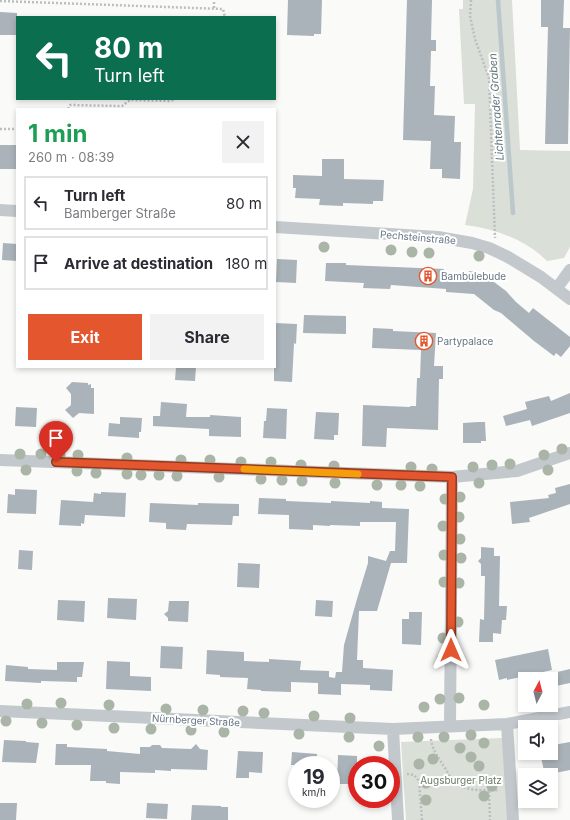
<!DOCTYPE html>
<html lang="en">
<head>
<meta charset="utf-8">
<style>
	:root { --surface:#fff; --page:#f2f2f3; --text:#2b2b33; --muted:#7c7c81; --line:#e1e1e2; --accent:#e4572e }
	body { margin:0; font-family:Inter,sans-serif; background:var(--page); color:var(--text); height:100vh; display:flex; flex-direction:column; font-size:15px; white-space:nowrap }
	* { box-sizing:border-box; margin:0 }
	p { font-size:13px; color:var(--muted) }
	.icon { flex:none; width:22px; height:22px; fill:none; stroke:currentColor; stroke-width:2; stroke-linecap:round; stroke-linejoin:round }
	.map { position:relative; flex:1; overflow:hidden }
	.side { position:absolute; left:16px; top:108px; width:260px; height:260px; display:flex; flex-direction:column; background:var(--surface); border-radius:0px; box-shadow:0 2px 6px #0003 }
	.side>* { flex:none }
	.top-card { position:absolute; left:16px; top:16px; width:260px; height:84px; border-radius:0px; box-shadow:0 2px 6px #0003; background:#0b6e4f; color:#fff; overflow:hidden }
	.needle { width:26px; rotate:7deg }
	.fabs { position:absolute; left:518px; top:672px; display:grid; gap:8px }
	.fabs a { display:grid; place-items:center; width:40px; height:40px; border-radius:0px; background:var(--surface); box-shadow:0 2px 6px #0003; font-size:20px }
	.speed { position:absolute; left:288px; top:756px; display:flex; gap:8px; font-size:20px; font-weight:700; text-align:center }
	.speed>* { display:grid; place-content:center; width:52px; height:52px; border-radius:50%; background:var(--surface); box-shadow:0 2px 6px #0003; line-height:1 }
	.speed small { font-size:10px; font-weight:400 }
	.speed .limit { border:6px solid #d22; background:#fff; color:#111 }
	.pin { position:absolute; display:grid; place-items:center; width:34px; height:34px; color:#fff; margin:-41px -17px; border-radius:50% 50% 50% 0; rotate:-45deg; box-shadow:0 0 4px #0007 }
	.pin .icon { rotate:45deg }
	.me { position:absolute; width:44px; margin:-22px; rotate:0deg; stroke-linejoin:round; filter:drop-shadow(0 0 3px #0008) }
	.turn { display:flex; align-items:center; gap:14px; height:84px; padding:0 12px; font-size:18px }
	.turn .icon { width:52px; height:52px; stroke-width:2.5 }
	.turn b { display:block; font-size:28px; line-height:34px }
	.round { display:grid; place-items:center; flex:none; width:42px; height:42px; border-radius:0px; background:var(--page) }
	.overview { display:flex; align-items:center; justify-content:space-between; height:68px; padding:0 12px }
	h1 { font-size:24px; font-weight:700; line-height:30px; color:#1e9e55 }
	.action { display:flex; gap:8px; margin-top:auto; padding:8px 12px }
	.action a { flex:1; height:46px; border-radius:0px; background:var(--accent); color:#fff; font-size:16px; font-weight:700; line-height:46px; text-align:center }
	.action a+a { background:var(--page); color:var(--text) }
	ul { padding:0; list-style:none }
	li { display:flex; align-items:center; gap:12px; height:54px; margin:0 8px 6px; padding:0 4px; border:2px solid var(--line); border-radius:0px }
	li div { flex:1 }
	li b { display:block; font-size:15px }
	li em { font-style:normal }
	.map>svg:first-child { display:block }
	.green { fill:#dadfd7 }
	.lines { fill:none; stroke-linecap:round; stroke-linejoin:round }
	.stream { stroke:#bbc7cb; stroke-width:4.5 }
	.building { fill:#aab3b9 }
	.path { stroke:#bbbfc2; stroke-width:2.5; stroke-dasharray:2 2; stroke-linecap:butt }
	.minor { stroke:#c3c8cc; stroke-width:12 }
	.tree { fill:#aab4a7 }
	.route-casing { stroke:#94391e; stroke-width:10 }
	.route { stroke:#e4572e; stroke-width:7 }
	.slow { stroke:#f59e0b; stroke-width:7 }
	.labels { text-anchor:middle; dominant-baseline:central; stroke-width:4; stroke-linejoin:round; paint-order:stroke }
	.street-label { font-size:10px; fill:#657683; stroke:#fff }
	.poi-label { font-size:10px; fill:#657683; stroke:#fff; text-anchor:start }
	.park-label { font-size:10px; fill:#687a64; stroke:#fff }
	.water-label { font-size:11px; font-style:italic; fill:#60757c; stroke:#fff }
</style>
</head>
<body>
<div class="map">
<svg width="570" height="820" viewBox="0 0 570 820">
	<rect width="100%" height="100%" fill="#fafaf8"/>
	<path class="green" d="M463 0H512L520 150 570 151V247L564 258 547 261C525 239 495 229 465 225L473 189 475 104H464L459 9H463Z
		M502 738 505 745 509 820H406L401 742Z"/>
	<g class="lines">
		<path class="stream" d="M498 0 513 213"/>
	</g>
	<path class="building" d="M288 0H322L321 34H314V36L287 35Z
		M407 0H432L431 40H436V51H431L430 86H435L434 115 455 116 454 142H461L460 179 442 178V169H430L431 141 403 140Z
		M541 0H564L563 28H570L568 144H545L548 27H541Z
		M0 12 17 13V35H0Z
		M0 145H17V169H0Z
		M322 159H344V179L384 180 383 201H373V204L343 203V206L319 205 320 199 295 198 296 188H293V175L322 176Z
		M3 243 17 244V261L2 260Z
		M277 259 297 260 296 283 276 282Z
		M326 263H346V265L444 269 443 274 468 277 469 271 482 273 506 291 516 302 529 313 533 308 570 337V346L561 357 556 353 554 356 534 341 501 313 494 310 474 294 446 292V289L391 285 390 289 363 288 364 283 325 281Z
		M304 315 346 316V334L303 333Z
		M275 323 297 324 296 344 294 343 292 382 274 381V367H275Z
		M373 328 393 329V331L436 333 434 366H443V379H439L438 430 387 428 386 447 362 446 363 405 410 407V406H416L417 378H420L421 350 372 348Z
		M176 367H196L195 381 175 380Z
		M72 382 88 383V385L91 384V388H94V414L79 413 73 418 65 410 71 405V394L66 388Z
		M570 393V413L532 426 530 420 506 426 503 416 527 409 525 402 549 396 551 401Z
		M161 402 187 404 186 417H210V415L241 417V437L209 436V429L153 426V416H160Z
		M16 407 37 408 36 427 15 426Z
		M267 408 287 409 286 439 263 438 264 421H266Z
		M316 412 339 413 338 435H334V440L314 439Z
		M120 417 142 418 141 432H139V438L108 436 109 423 120 424Z
		M478 422H485L486 441H481V443H463V423Z
		M570 484V504L529 518 530 522 512 524 510 502 549 498 548 495 556 493 555 488Z
		M15 489 37 490 36 514 7 513 8 494 15 495Z
		M101 492 126 493 125 517 85 515 84 524 81 523V526L59 525 61 500 93 502 94 493 101 494Z
		M259 498 286 499V501L331 503V501L370 503V501L382 502V508L409 509 407 563H391L377 611H359L357 660H363V668L393 670 392 691 370 690V685L341 684V695L318 694V683L291 682V692L261 691V690L247 689 248 678 220 677V675L206 674 207 650 244 652V661L269 662V659L301 661 300 670 329 671V677L335 678 336 672H342L344 645 357 599 368 563V556L386 561 390 551H395L396 522H360V526L330 525V526L313 525V530L289 529V515L258 514Z
		M150 503 198 505V503L239 504V516H233L232 525 187 524 186 530 166 529V523L149 522Z
		M481 547 494 548V556H500L499 606H507L506 620H502L501 634 493 633V642H479L480 619 484 620 485 576H481V564L478 561 481 558Z
		M19 550 33 551 32 570 18 569Z
		M238 563 260 564 259 588 237 587Z
		M108 598 137 599 136 620 107 618Z
		M58 600 85 601 84 622 57 620Z
		M316 600 333 601 332 617 315 616Z
		M169 601H189L188 622 168 621V618L164 614 168 611Z
		M409 612H422L421 645 402 644V619H409Z
		M161 646 183 647 182 669 160 668Z
		M548 649 552 670 507 680V678L499 680 495 660Z
		M107 661 130 662V676L151 677V691L106 689Z
		M57 662H84L82 677H77V682L41 681V683L5 681 6 665 28 667V669L57 670Z
		M570 669V683L556 686 553 673Z
		M4 740 26 741V742L39 743 36 763 2 762Z
		M570 742V770L545 775 540 753H551V750H554L553 745Z
		M56 744H67V747L107 749V751L140 754V747H150L152 745H160L162 748 191 749 196 744 200 749 208 750 207 770 171 769V771L155 770V773L120 772V784L106 783V781H90L91 765H55Z
		M238 751 263 752 262 773 249 772V778H236Z
		M292 752 317 754 316 765H291Z
		M338 755 357 756V777L350 776 349 784H337Z
		M0 803H17L16 820H0Z
		M147 803 168 804 167 819 146 818Z
		M192 805 221 806V807H228V820H191Z"/>
	<g class="lines">
		<path class="path" d="M471 0 470 16 475 39 489 78 495 238
			M0 1 223 9 225 17
			M214 8V0
			M68 109 70 105 122 106 130 100 171 101 174 99
			M0 129H17
			M431 739C432 749 438 757 443 765 447 770 450 779 456 783 465 791 487 791 498 790
			M407 774 414 775 419 781 422 820
			M489 791 490 820"/>
		<path class="minor" d="M0 210 17 211
			M275 227 438 237 472 243 489 248 508 257 541 277 570 299
			M557 288 570 270
			M0 460 318 472 452 477 517 471 570 453
			M0 711 393 729 507 724 570 712
			M507 724 513 820
			M450 726 452 477
			M393 729 398 820"/>
	</g>
	<g class="tree">
		<circle cx="324" cy="247" r="5.5"/>
		<circle cx="391" cy="250" r="5.5"/>
		<circle cx="412" cy="252" r="5.5"/>
		<circle cx="429" cy="253" r="5.5"/>
		<circle cx="479" cy="256" r="5.5"/>
		<circle cx="562" cy="449" r="5.5"/>
		<circle cx="20" cy="454" r="5.5"/>
		<circle cx="41" cy="454" r="5.5"/>
		<circle cx="60" cy="455" r="5.5"/>
		<circle cx="78" cy="455" r="5.5"/>
		<circle cx="544" cy="455" r="5.5"/>
		<circle cx="127" cy="458" r="5.5"/>
		<circle cx="181" cy="460" r="5.5"/>
		<circle cx="210" cy="460" r="5.5"/>
		<circle cx="241" cy="462" r="5.5"/>
		<circle cx="271" cy="462" r="5.5"/>
		<circle cx="510" cy="464" r="5.5"/>
		<circle cx="301" cy="465" r="5.5"/>
		<circle cx="492" cy="465" r="5.5"/>
		<circle cx="334" cy="466" r="5.5"/>
		<circle cx="411" cy="467" r="5.5"/>
		<circle cx="473" cy="467" r="5.5"/>
		<circle cx="432" cy="469" r="5.5"/>
		<circle cx="26" cy="470" r="5.5"/>
		<circle cx="548" cy="470" r="5.5"/>
		<circle cx="77" cy="471" r="5.5"/>
		<circle cx="96" cy="473" r="5.5"/>
		<circle cx="127" cy="474" r="5.5"/>
		<circle cx="141" cy="475" r="5.5"/>
		<circle cx="159" cy="475" r="5.5"/>
		<circle cx="177" cy="476" r="5.5"/>
		<circle cx="219" cy="477" r="5.5"/>
		<circle cx="261" cy="479" r="5.5"/>
		<circle cx="282" cy="480" r="5.5"/>
		<circle cx="302" cy="481" r="5.5"/>
		<circle cx="335" cy="483" r="5.5"/>
		<circle cx="479" cy="483" r="5.5"/>
		<circle cx="377" cy="485" r="5.5"/>
		<circle cx="401" cy="485" r="5.5"/>
		<circle cx="420" cy="486" r="5.5"/>
		<circle cx="460" cy="497" r="5.5"/>
		<circle cx="445" cy="499" r="5.5"/>
		<circle cx="459" cy="517" r="5.5"/>
		<circle cx="443" cy="526" r="5.5"/>
		<circle cx="460" cy="539" r="5.5"/>
		<circle cx="444" cy="555" r="5.5"/>
		<circle cx="461" cy="558" r="5.5"/>
		<circle cx="444" cy="582" r="5.5"/>
		<circle cx="459" cy="583" r="5.5"/>
		<circle cx="458" cy="622" r="5.5"/>
		<circle cx="443" cy="638" r="5.5"/>
		<circle cx="442" cy="659" r="5.5"/>
		<circle cx="459" cy="659" r="5.5"/>
		<circle cx="459" cy="698" r="5.5"/>
		<circle cx="440" cy="699" r="5.5"/>
		<circle cx="61" cy="703" r="5.5"/>
		<circle cx="27" cy="704" r="5.5"/>
		<circle cx="109" cy="705" r="5.5"/>
		<circle cx="484" cy="705" r="5.5"/>
		<circle cx="424" cy="707" r="5.5"/>
		<circle cx="166" cy="709" r="5.5"/>
		<circle cx="203" cy="710" r="5.5"/>
		<circle cx="243" cy="711" r="5.5"/>
		<circle cx="264" cy="713" r="5.5"/>
		<circle cx="314" cy="716" r="5.5"/>
		<circle cx="350" cy="718" r="5.5"/>
		<circle cx="6" cy="721" r="5.5"/>
		<circle cx="42" cy="723" r="5.5"/>
		<circle cx="77" cy="725" r="5.5"/>
		<circle cx="114" cy="728" r="5.5"/>
		<circle cx="151" cy="729" r="5.5"/>
		<circle cx="191" cy="730" r="5.5"/>
		<circle cx="224" cy="732" r="5.5"/>
		<circle cx="299" cy="734" r="5.5"/>
		<circle cx="471" cy="735" r="5.5"/>
		<circle cx="349" cy="737" r="5.5"/>
		<circle cx="418" cy="737" r="5.5"/>
		<circle cx="444" cy="737" r="5.5"/>
		<circle cx="484" cy="743" r="5.5"/>
		<circle cx="379" cy="746" r="5.5"/>
		<circle cx="460" cy="748" r="5.5"/>
		<circle cx="471" cy="757" r="5.5"/>
		<circle cx="433" cy="759" r="5.5"/>
		<circle cx="419" cy="764" r="5.5"/>
		<circle cx="479" cy="766" r="5.5"/>
		<circle cx="426" cy="783" r="5.5"/>
		<circle cx="492" cy="786" r="5.5"/>
		<circle cx="484" cy="796" r="5.5"/>
		<circle cx="426" cy="800" r="5.5"/>
	</g>
	<g class="lines">
		<defs>
			<path id="route" d="M56 462 452 477 451 650"/>
		</defs>
		<use href="#route" class="route-casing"/>
		<use href="#route" class="route"/>
		<path class="slow" d="M244 469 358 474"/>
	</g>
	<defs>
		<symbol id="building-ring" viewBox="-11 -11 22 22"><circle r="9.5" fill="#fff" stroke="#e4572e" stroke-width="1.5"/><path d="M-4-6H4V6H1V3H-1V6H-4ZM-2.5-4.3h1.7v1.8h-1.7ZM.8-4.3h1.7v1.8H.8ZM-2.5-1h1.7V.8h-1.7ZM.8-1h1.7V.8H.8Z" fill="#e4572e"/></symbol>
	</defs>
	<g fill-rule="evenodd">
		<use href="#building-ring" x="418" y="266" width="20" height="20"/>
		<use href="#building-ring" x="414" y="331" width="20" height="20"/>
	</g>
	<g class="labels">
		<g class="street-label">
			<text transform="translate(418 237) rotate(5)">Pechsteinstraße</text>
			<text transform="translate(196 720) rotate(3)">Nürnberger Straße</text>
		</g>
		<g class="poi-label">
			<text x="441" y="276">Bambulebude</text>
			<text x="437" y="341">Partypalace</text>
		</g>
		<g class="park-label">
			<text x="461" y="780">Augsburger Platz</text>
		</g>
		<g class="water-label">
			<text transform="translate(496 107) rotate(-94)">Lichtenrader Graben</text>
		</g>
	</g>
</svg>
<div class="fabs">
<a><svg class="needle" viewBox="-14 -14 28 28"><path d="M0-13l5 13h-10z" fill="#e53935"/><path d="M0 13l5-13h-10z" fill="#7c7c81"/></svg></a>
<a><svg class="icon" aria-label="sound" viewBox="0 0 24 24"><path d="M4 9h4l5-4v14l-5-4H4zM17 9q2 3 0 6"/></svg></a>
<a><svg class="icon" aria-label="layers" viewBox="0 0 24 24"><path d="M12 4l9 5-9 5-9-5zM3 14l9 5 9-5"/></svg></a>
</div>
<div class="speed"><div>19<small>km/h</small></div><div class="limit">30</div></div>
<div class="pin" style="left:56px;top:462px;background:#d93025"><svg class="icon" aria-label="arrive" viewBox="0 0 24 24"><path d="M6 21V4h12l-3 4 3 4H6"/></svg></div>
<svg class="me" style="left:451px;top:650px" viewBox="-20 -20 40 40"><path d="M0-17L14 15 0 8-14 15z" fill="#e4572e" stroke="#fff" stroke-width="4"/></svg>
<div class="top-card">
<div class="turn"><svg class="icon" aria-label="left" viewBox="0 0 24 24"><path d="M17 20v-9H6M10 6l-5 5 5 5"/></svg><div><b>80 m</b>Turn left</div></div>
</div>
<section class="side">
<div class="overview"><div><h1>1 min</h1><p>260 m · 08:39</p></div><a class="round"><svg class="icon" aria-label="close" viewBox="0 0 24 24"><path d="M6 6l12 12M18 6L6 18"/></svg></a></div>
<ul>
<li><svg class="icon" aria-label="left" viewBox="0 0 24 24"><path d="M17 20v-9H6M10 6l-5 5 5 5"/></svg><div><b>Turn left</b><p>Bamberger Straße</p></div><em>80 m</em></li>
<li><svg class="icon" aria-label="arrive" viewBox="0 0 24 24"><path d="M6 21V4h12l-3 4 3 4H6"/></svg><div><b>Arrive at destination</b></div><em>180 m</em></li>
</ul>
<div class="action"><a>Exit</a><a>Share</a></div>
</section>
</div>
</body>
</html>
